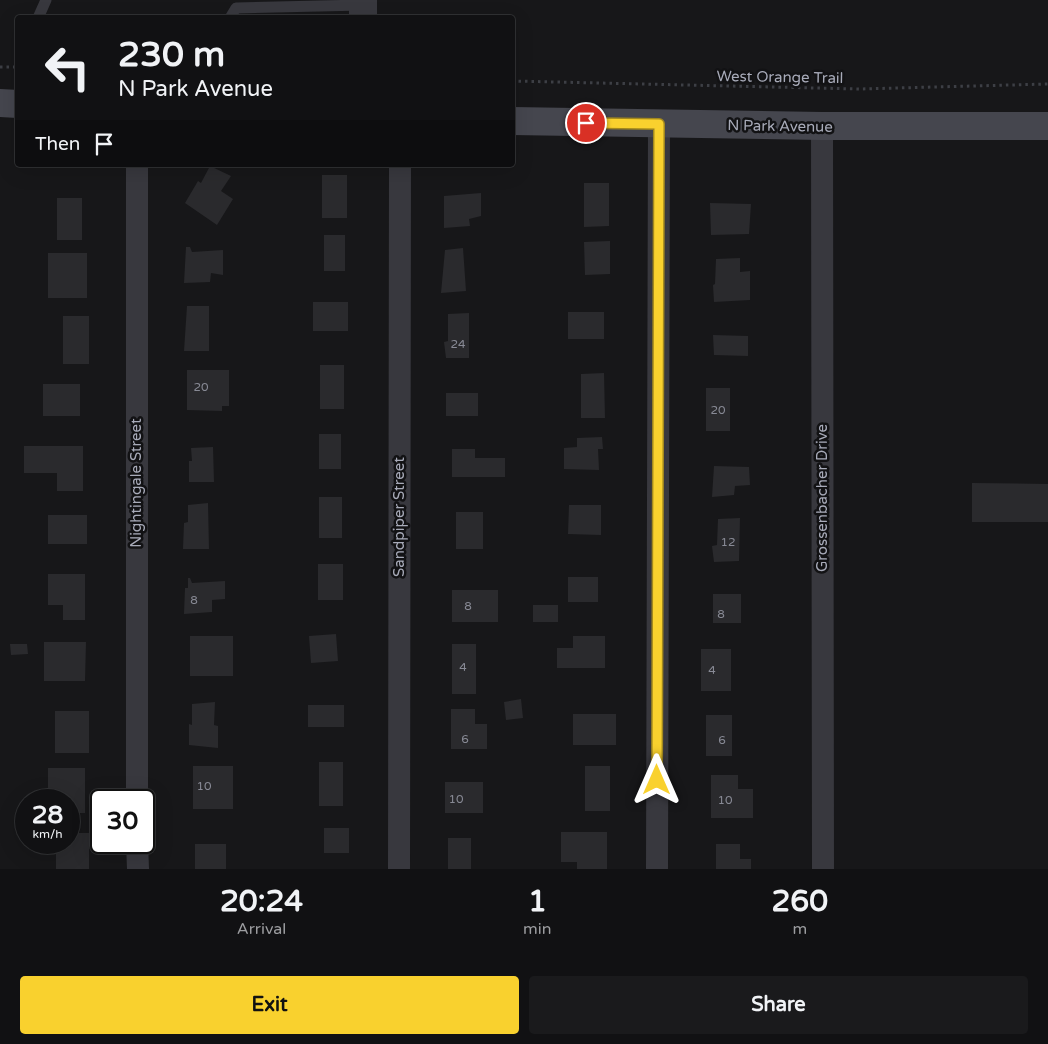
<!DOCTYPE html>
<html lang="en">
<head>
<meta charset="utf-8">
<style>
	:root { --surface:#111113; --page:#1a1a1c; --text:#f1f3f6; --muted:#9c9da0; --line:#303133; --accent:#f9d12e }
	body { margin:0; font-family:"Varela Round",sans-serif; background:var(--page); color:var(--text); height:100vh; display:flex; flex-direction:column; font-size:19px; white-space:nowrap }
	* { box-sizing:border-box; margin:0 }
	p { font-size:16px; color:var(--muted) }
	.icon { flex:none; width:28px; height:28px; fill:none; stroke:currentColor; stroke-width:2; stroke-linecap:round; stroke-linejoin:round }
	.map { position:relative; height:869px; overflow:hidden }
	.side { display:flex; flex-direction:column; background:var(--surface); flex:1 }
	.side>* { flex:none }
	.top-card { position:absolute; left:15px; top:15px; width:500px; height:152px; border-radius:5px; box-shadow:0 5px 20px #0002,0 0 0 1px var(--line); background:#111113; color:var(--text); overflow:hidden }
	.speed { position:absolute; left:15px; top:789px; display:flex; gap:10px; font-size:25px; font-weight:700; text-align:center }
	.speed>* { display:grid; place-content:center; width:65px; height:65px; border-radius:50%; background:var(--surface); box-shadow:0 5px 20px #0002,0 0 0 1px var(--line); line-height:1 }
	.speed small { font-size:12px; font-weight:400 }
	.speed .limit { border:2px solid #111; border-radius:8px; background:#fff; color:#111 }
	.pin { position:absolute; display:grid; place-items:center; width:42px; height:42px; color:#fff; margin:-21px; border:2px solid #fff; border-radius:50%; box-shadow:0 1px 5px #0007 }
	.me { position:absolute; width:55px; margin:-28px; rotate:0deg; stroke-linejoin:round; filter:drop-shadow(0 0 4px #0008) }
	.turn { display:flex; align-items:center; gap:18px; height:105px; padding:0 20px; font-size:22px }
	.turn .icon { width:65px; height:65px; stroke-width:2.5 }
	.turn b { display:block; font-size:35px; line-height:42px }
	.then { display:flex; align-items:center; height:48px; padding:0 20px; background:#0003; gap:10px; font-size:19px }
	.eta { display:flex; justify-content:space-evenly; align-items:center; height:85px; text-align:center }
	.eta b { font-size:30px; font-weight:800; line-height:35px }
	.cta { display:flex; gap:10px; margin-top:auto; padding:10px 20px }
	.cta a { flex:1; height:58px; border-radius:5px; background:var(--accent); color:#111; font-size:20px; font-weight:800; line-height:58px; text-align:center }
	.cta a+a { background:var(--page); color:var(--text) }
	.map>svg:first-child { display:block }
	.building { fill:#2a2a2d }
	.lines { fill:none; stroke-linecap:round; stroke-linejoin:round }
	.path { stroke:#3d3f45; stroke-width:3; stroke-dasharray:2.5 4; stroke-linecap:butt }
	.service { stroke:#38383e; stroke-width:11 }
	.minor { stroke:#38383e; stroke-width:22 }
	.tertiary { stroke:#38383e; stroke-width:28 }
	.secondary { stroke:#45464e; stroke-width:28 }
	.route-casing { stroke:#a2881e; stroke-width:12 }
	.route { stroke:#f9d12e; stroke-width:9 }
	.labels { text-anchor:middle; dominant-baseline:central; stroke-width:5; stroke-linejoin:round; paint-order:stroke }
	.number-label { font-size:12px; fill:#888a95 }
	.street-label { font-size:15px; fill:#a8abb9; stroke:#121214 }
</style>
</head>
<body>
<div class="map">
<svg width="1048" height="869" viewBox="0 0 1048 869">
	<rect width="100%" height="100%" fill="#171719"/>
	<path class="building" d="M210 166 231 176 221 191 233 199 217 225 185 203 198 181 201 183Z
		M322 175H347V218H322Z
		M584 183H609V226L584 227Z
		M481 193V216L469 219 470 226 444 228V196Z
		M57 198H82V240H57Z
		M710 203 751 204 749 234 711 235Z
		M324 235H345V271H324Z
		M610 241V274L585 275 584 242Z
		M186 247H190L192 252 223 250V275L211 273 210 282 184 283Z
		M463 248 466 291 441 293 445 250Z
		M48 253H87V298H48Z
		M740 258V272L750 271V300L714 302 713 285 715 284 716 259Z
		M313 302H348V331H313Z
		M187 306H209V351H184Z
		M568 312H604V339H568Z
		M469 313V358H446L444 342 448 341V314Z
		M63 316H89V364H63Z
		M713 335 748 336V356L714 355Z
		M320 365H344V409H320Z
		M187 370H229V406H222V411L187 410Z
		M604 373 605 418H581V374Z
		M43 384H80V416H43Z
		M706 388H730V431H706Z
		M446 393H478V416H446Z
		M319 434H341V469H319Z
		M602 437 603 449H598L599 470 564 469V448L577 447V438Z
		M24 446H83V491H57V473H24Z
		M213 447 214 482H189V461H192L191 448Z
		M452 449H475V458H505V477H452Z
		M714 466 749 467 750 485 735 486 734 495 712 497Z
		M972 483 1048 484V522H972Z
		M319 497H342V538H319Z
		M208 503 209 549H183L184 523 188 522V505Z
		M569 505H601V535L568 534Z
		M456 512H483V549H456Z
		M48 515H87V544H48Z
		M740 518 739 561 714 562 712 546 717 545 718 519Z
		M318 564H343V600H318Z
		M48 574H85V620H63V605H48Z
		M568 577H598V602H568Z
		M188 578H190L192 583 225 581V599L212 600V612L184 614 185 588H188Z
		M452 590H498V622H452Z
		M713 594H741V623H713Z
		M533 605H558V622H533Z
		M336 634 338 661 311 663 309 636Z
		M190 636H233V676H190Z
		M573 636H605V668H557V648H573Z
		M44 642H86L85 681H44Z
		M10 644H27L28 654 11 655Z
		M452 644H476V694H452Z
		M701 649H731V691H701Z
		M521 699 523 718 506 720 504 702Z
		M215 702 214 725 218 726V748L189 745V724L192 725V704Z
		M308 705H344V727H308Z
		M451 709H475V724H487V749H451Z
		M55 711H89V753H55Z
		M573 714H616V745H573Z
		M706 715H732V756H706Z
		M319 762H343V806H319Z
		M193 766H233V809H193Z
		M585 766H610V811H585Z
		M48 768H85V813H69V800H48Z
		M711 775H738V789H753V818H711Z
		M445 782H483V813H445Z
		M324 828H349V853H324Z
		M561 832H607V869H577V862H561Z
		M69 833H89V869H56V842H69Z
		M448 838H471V869H448Z
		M195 844H226V869H195Z
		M716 844H740V859H751V869H716Z"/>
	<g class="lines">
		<path class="path" d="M0 67H18
			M512 81 859 89 1048 84"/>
		<path class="service" d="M38 18 46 0
			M230 18 236 8 363 5"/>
		<path class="minor" d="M822 126 823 869
			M137 165V800
			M137 842 138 869
			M399 869 400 165
			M657 869 659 124"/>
		<path class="tertiary" d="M363 0V18"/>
		<path class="secondary" d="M0 103 18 104
			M512 121 822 126H1048"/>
	</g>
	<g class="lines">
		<defs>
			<path id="route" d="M586 123 659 124 657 780"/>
		</defs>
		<use href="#route" class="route-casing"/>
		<use href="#route" class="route"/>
	</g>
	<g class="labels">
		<g class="number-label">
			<text x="458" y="344">24</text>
			<text x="201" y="387">20</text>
			<text x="718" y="410">20</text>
			<text x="728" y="542">12</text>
			<text x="194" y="600">8</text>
			<text x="468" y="606">8</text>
			<text x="721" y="614">8</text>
			<text x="463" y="667">4</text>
			<text x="712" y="670">4</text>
			<text x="465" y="739">6</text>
			<text x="722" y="740">6</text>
			<text x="204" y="786">10</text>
			<text x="456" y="799">10</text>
			<text x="725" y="800">10</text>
		</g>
		<g class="street-label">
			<text transform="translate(780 77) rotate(1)">West Orange Trail</text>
			<text transform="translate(780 126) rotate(1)">N Park Avenue</text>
			<text transform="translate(136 483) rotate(-90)">Nightingale Street</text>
			<text transform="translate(822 498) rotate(-90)">Grossenbacher Drive</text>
			<text transform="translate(399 517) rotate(-90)">Sandpiper Street</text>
		</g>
	</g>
</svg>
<div class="speed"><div>28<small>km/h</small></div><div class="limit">30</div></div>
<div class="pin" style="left:586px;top:123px;background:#d93025"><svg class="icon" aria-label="arrive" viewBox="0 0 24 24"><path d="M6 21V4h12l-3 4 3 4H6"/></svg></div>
<svg class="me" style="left:657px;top:780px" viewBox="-20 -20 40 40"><path d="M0-17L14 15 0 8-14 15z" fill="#f9d12e" stroke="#fff" stroke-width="4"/></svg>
<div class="top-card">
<div class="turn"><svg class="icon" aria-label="left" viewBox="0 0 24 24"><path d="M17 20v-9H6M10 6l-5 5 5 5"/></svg><div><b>230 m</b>N Park Avenue</div></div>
<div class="then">Then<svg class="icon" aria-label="arrive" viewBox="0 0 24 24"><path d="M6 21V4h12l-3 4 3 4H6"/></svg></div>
</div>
</div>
<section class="side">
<div class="eta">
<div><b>20:24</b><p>Arrival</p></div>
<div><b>1</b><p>min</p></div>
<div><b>260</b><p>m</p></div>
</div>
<div class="cta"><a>Exit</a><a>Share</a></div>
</section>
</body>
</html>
